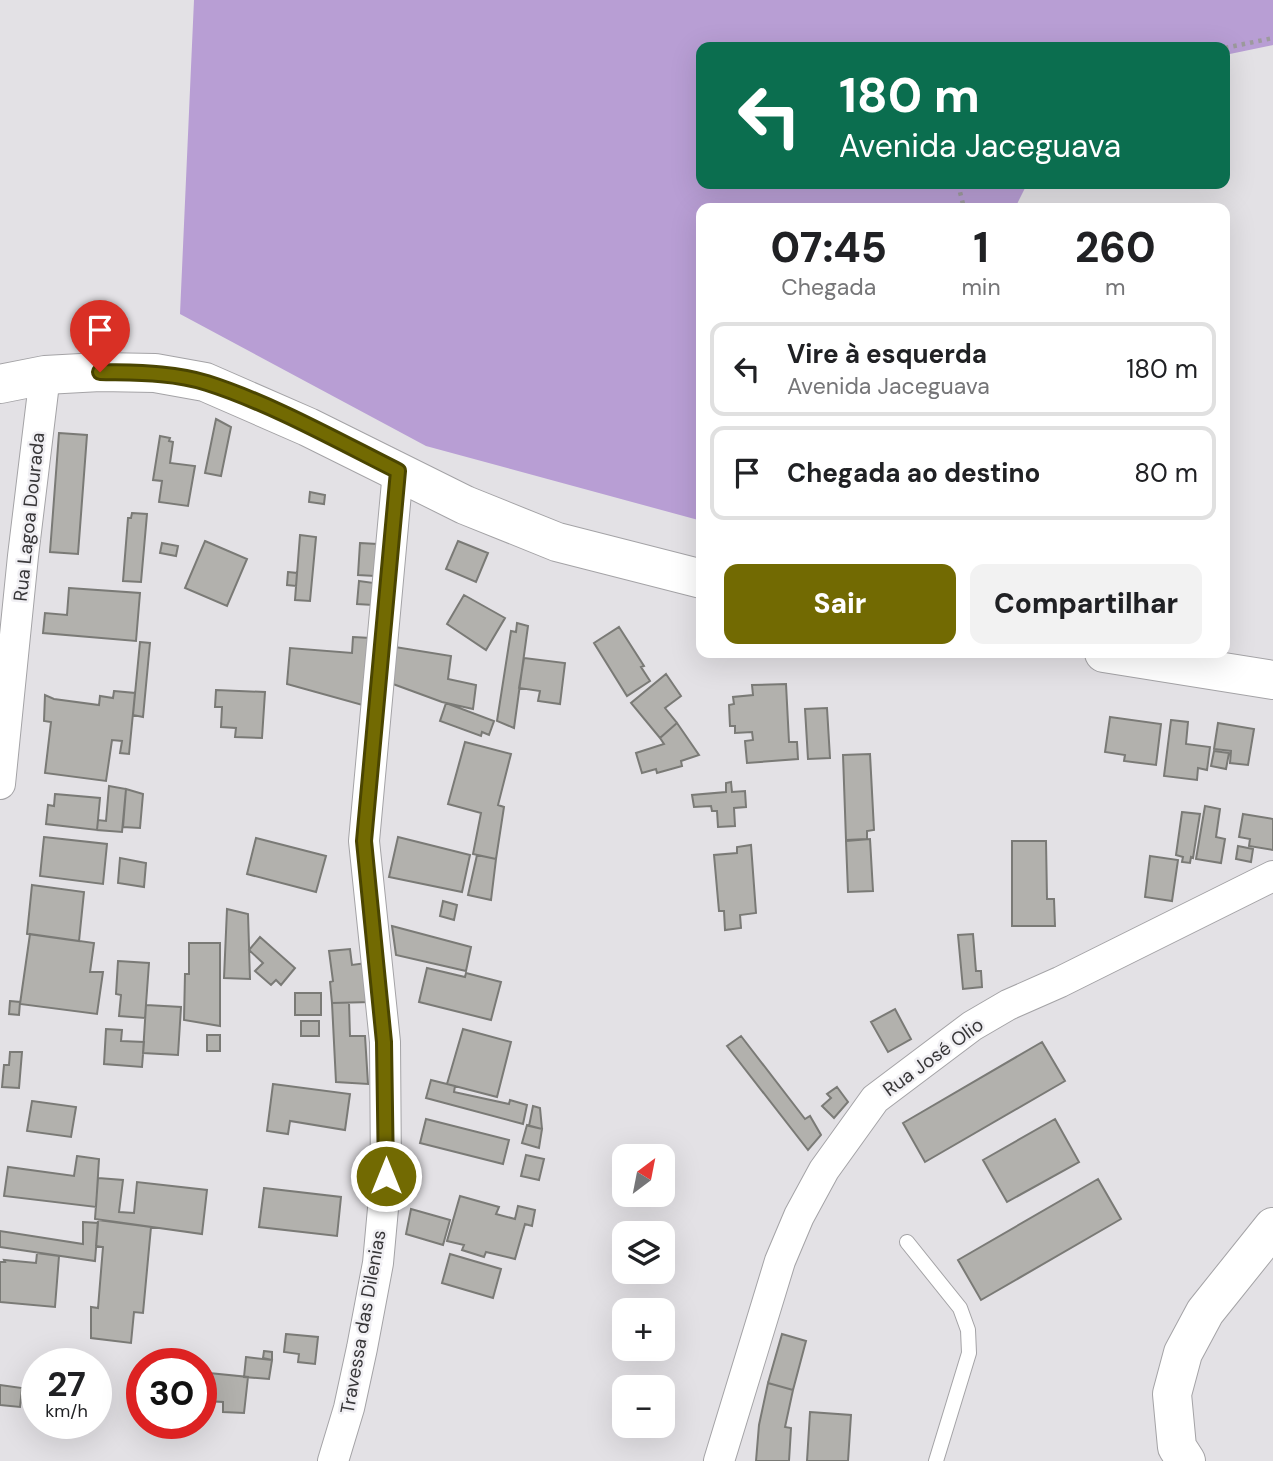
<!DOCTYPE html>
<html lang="pt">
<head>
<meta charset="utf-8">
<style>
	:root { --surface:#fff; --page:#f2f2f2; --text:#202124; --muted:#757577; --line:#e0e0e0; --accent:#726a02 }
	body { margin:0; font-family:"DM Sans",sans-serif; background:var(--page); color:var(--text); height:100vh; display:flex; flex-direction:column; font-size:26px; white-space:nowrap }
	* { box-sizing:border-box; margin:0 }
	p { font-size:23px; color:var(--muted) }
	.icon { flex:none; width:38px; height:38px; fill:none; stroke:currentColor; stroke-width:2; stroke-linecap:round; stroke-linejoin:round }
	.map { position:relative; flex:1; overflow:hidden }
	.panel { position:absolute; left:696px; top:203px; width:534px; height:455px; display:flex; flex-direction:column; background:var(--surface); border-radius:14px; box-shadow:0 7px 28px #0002 }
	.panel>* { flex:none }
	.top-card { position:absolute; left:696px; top:42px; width:534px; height:147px; border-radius:14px; box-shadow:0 7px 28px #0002; background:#0b6e4f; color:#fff; overflow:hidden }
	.needle { width:46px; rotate:32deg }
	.fabs { position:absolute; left:612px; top:1144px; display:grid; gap:14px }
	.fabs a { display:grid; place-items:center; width:63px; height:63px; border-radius:14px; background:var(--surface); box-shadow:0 7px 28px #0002; font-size:35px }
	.speed { position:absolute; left:21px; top:1348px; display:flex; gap:14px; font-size:35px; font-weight:700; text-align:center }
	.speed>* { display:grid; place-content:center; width:91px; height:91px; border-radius:50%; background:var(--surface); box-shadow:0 7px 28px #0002; line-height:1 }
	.speed small { font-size:18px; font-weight:400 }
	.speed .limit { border:10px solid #d22; background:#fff; color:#111 }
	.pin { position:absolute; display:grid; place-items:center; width:60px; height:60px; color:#fff; margin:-72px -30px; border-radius:50% 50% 50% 0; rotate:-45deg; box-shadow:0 0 7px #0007 }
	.pin .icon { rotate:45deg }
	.me { position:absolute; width:77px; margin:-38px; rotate:0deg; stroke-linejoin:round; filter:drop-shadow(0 0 5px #0008) }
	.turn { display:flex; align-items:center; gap:24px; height:147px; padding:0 28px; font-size:32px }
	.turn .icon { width:91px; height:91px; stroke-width:2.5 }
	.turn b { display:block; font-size:49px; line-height:60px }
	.eta { display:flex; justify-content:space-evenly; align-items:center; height:119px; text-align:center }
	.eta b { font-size:42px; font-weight:800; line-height:49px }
	.primary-button { display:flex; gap:14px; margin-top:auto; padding:14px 28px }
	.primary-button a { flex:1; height:80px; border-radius:14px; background:var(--accent); color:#fff; font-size:28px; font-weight:800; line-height:80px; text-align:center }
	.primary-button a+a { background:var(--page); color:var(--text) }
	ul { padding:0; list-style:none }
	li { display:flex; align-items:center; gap:21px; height:94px; margin:0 14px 10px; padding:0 14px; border:4px solid var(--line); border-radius:14px }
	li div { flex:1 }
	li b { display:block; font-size:26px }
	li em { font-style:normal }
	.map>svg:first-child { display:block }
	.forest { fill:#b89ed4 }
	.building { fill:#b2b1ad; stroke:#7a7a76; stroke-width:2 }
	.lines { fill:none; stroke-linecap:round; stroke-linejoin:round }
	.service-casing { stroke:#a4a3a6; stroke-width:16 }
	.minor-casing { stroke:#a4a3a6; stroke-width:32 }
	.secondary-casing { stroke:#a4a3a6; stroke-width:40 }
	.path { stroke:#9c9a9d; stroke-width:4.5; stroke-dasharray:3.5 5; stroke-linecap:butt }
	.service { stroke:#fff; stroke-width:14 }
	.minor { stroke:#fff; stroke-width:30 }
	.secondary { stroke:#fff; stroke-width:38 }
	.route-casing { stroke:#4a4501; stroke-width:18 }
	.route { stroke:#726a02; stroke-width:12 }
	.labels { text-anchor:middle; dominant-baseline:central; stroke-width:5; stroke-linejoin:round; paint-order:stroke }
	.street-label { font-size:19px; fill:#373638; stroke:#f0eff3 }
</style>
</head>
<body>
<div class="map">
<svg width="1273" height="1461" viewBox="0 0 1273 1461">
	<rect width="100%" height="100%" fill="#e3e1e5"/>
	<path class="forest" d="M194 0H1273V45L1225 55V47H702V184H1027L1015 208H702V521L426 446 180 314Z"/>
	<path class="building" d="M216 419 231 427 221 476 205 473Z
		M59 433 87 435 78 554 50 552Z
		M160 436 170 438 169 441 173 442 170 463 195 466 188 506 159 502 162 481 153 480Z
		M310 492 325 495 324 504 309 502Z
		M132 513 147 514 141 582 123 581 128 518H131Z
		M300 535 316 537 310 601 295 600Z
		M205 541 247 559 227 606 185 588Z
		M458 541 488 553 476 582 446 569Z
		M162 543 178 546 176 556 160 553Z
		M360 543 377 544 375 576 358 575Z
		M288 572 297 573 296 586 287 585Z
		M359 581 374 583 373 605 357 604Z
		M69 588 140 593 136 641 43 633 45 613 67 615Z
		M464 595 505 618 486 650 447 624Z
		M517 623 528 626 514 728 497 721 511 631 516 632Z
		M619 627 644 666 641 667 650 681 627 696 594 643Z
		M353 637 370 638 366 706 287 684 290 648 352 653Z
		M140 642 150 643 143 717 133 715Z
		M395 647 451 656 448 679 476 685 473 709 442 702 393 684Z
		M524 658 565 663 560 704 538 701 540 691 519 688Z
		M666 674 681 696 665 708 677 723 660 738 631 703Z
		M786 684 789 742H797L798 759 747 763 745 741 753 740 752 732 735 733V726H730L729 705 734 704 733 697 753 695 752 685Z
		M216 690 265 692 262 738 235 737 236 728 221 727 222 707H215Z
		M114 691 135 693 129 754 120 753 122 741 112 740 106 781 45 773 51 722 44 721 45 695 54 699 99 705 100 696 113 698Z
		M446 703 494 721 489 735 482 732 481 736 440 721Z
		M827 708 830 758 808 759 805 709Z
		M1110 717 1161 724 1156 765 1124 761 1125 755 1105 752Z
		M1171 720 1188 722 1186 744 1210 747 1207 770 1198 768 1197 780 1164 776Z
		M677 723 699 755 681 761 682 766 657 773 656 769 642 773 636 753 664 744 660 738Z
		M1218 723 1254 729 1248 765 1230 763 1231 751 1214 749Z
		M465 742 511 754 498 805 504 807 496 859 473 854 481 813 448 804Z
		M1214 751 1229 753 1226 769 1211 766Z
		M870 754 874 830 867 831V839L846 840 843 755Z
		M731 782 732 792 745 791 746 807 734 808 735 826 718 827 717 811H712L711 806 694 807 692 795 726 792V783Z
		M109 786 126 789 122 832 97 830 98 820 106 821Z
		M126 789 143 794 140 828 123 827Z
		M55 794 100 798 97 830 46 824 48 805 54 806Z
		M1205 806 1220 809 1216 837 1225 839 1221 863 1196 859Z
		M1182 812 1200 814 1193 858 1191 857 1190 863 1182 862 1183 857 1176 855Z
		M1243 814 1273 819V850L1249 846 1250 839 1239 837Z
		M44 837 107 844 103 884 40 876Z
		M398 837 470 855 462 892 389 877Z
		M256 838 326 856 316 892 247 874Z
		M870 839 873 891 848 892 846 841Z
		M1012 841H1046L1047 899H1054L1055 926H1012Z
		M751 845 756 913 740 915 741 928 725 930 724 911H719L714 855 737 853V847Z
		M1238 846 1253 849 1251 862 1236 859Z
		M477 855 496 859 491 900 468 895Z
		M1150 856 1178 860 1172 901 1145 897Z
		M120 858 146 863 144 887 118 883Z
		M32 885 84 892 79 941 27 934Z
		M443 901 457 905 454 920 440 916Z
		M227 909 248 914 250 979 224 978Z
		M392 926 471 947 466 971 396 955Z
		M30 934 94 943 90 972H103L97 1014 20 1004Z
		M973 934 976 971H981L982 987 963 989 958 935Z
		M260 937 295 968 281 985 276 980 271 985 255 971 263 963 249 950Z
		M189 943H220V1026L184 1020 185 974H189Z
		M350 949 352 965 367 963 371 1002 332 1003 330 982 333 981 329 951Z
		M118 961 149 963 145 1018 119 1016 121 995 116 994Z
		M427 968 465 977 466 973 501 982 491 1020 419 1002Z
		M295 993H321V1015H295Z
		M10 1001 20 1002 19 1015 9 1014Z
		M332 1003H349L350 1036H365L368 1084 336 1082Z
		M146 1005 181 1007 178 1055 143 1053Z
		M895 1009 911 1039 888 1052 871 1022Z
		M301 1021H319V1036H301Z
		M106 1029 122 1030 121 1041 144 1042 142 1067 104 1064Z
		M463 1029 511 1042 497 1097 447 1084Z
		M207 1035H220V1051H207Z
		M741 1036 805 1119 810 1116 821 1135 808 1150 727 1046Z
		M1042 1042 1065 1081 925 1162 903 1123Z
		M10 1052H22L19 1088 2 1087 4 1065H9Z
		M431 1080 455 1086 454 1092 509 1104 510 1100 527 1105 523 1124 426 1098Z
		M273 1084 350 1094 345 1130 290 1121 288 1134 267 1131Z
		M837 1087 848 1102 834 1118 822 1106 831 1098 827 1094Z
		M32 1101 76 1107 71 1137 27 1131Z
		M533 1106 540 1108 542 1129 529 1126Z
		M426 1119 509 1140 503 1164 420 1143Z
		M1055 1119 1079 1162 1007 1202 983 1160Z
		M527 1125 542 1129 539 1148 522 1143Z
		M526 1155 544 1159 539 1180 521 1176Z
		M77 1156 99 1159 96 1207 4 1196 8 1167 74 1176Z
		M98 1178 123 1180 119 1212 134 1213 137 1182 207 1190 202 1234 95 1219Z
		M1098 1179 1121 1219 981 1300 958 1260Z
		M264 1188 341 1197 337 1236 259 1227Z
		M460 1196 499 1207 496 1214 515 1219 518 1206 535 1210 532 1226 525 1224 515 1259 486 1252 484 1257 462 1250 464 1245 447 1241Z
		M411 1209 450 1220 443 1245 406 1234Z
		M98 1220 151 1227 143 1313 134 1312 131 1343 91 1338V1307L98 1308 103 1247 96 1246Z
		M83 1222 98 1223 95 1261 0 1247V1231L83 1244Z
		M37 1253 59 1256 55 1307 0 1302V1262H5L4 1260 36 1263Z
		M450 1254 501 1269 493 1298 442 1283Z
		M286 1334 318 1337 315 1364 298 1362 299 1354 284 1352Z
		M782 1334 806 1341 793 1390 768 1383Z
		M264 1351 272 1352V1360L263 1358Z
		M246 1357 272 1360 269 1379 244 1377Z
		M209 1373 248 1377 244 1413 223 1412V1402L206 1401Z
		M768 1383 793 1390 785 1427 791 1428 789 1461H756L759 1425Z
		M0 1385 22 1388 20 1407 0 1405Z
		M810 1412 851 1415 848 1461H807Z"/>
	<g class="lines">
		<defs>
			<path id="service" d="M907 1242 960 1308 968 1330 969 1353 936 1461"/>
			<path id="minor" d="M0 784 23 556 45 375
				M333 1461 349 1408 362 1348 378 1263 386 1176 385 1042 364 841 398 471
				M719 1461 780 1261 799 1216 824 1170 875 1099 972 1026 1008 1005 1060 982 1273 876"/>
			<path id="secondary" d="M0 384 45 375 100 372 155 373 205 382 308 427 465 505 557 542 702 579
				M1104 653 1273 680
				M1186 1461 1177 1447 1172 1394 1183 1353 1205 1312 1273 1227"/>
		</defs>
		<use href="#service" class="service-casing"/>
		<use href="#minor" class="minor-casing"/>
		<use href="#secondary" class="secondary-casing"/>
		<path class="path" d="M1225 48 1273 38
			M958 184 964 208"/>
		<use href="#service" class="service"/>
		<use href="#minor" class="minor"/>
		<use href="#secondary" class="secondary"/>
	</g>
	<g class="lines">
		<defs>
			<path id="route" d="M100 372C135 373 172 372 207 383 270 403 338 441 398 471L364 841 384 1042 386 1176"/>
		</defs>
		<use href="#route" class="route-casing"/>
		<use href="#route" class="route"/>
	</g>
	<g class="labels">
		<g class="street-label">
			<text transform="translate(29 517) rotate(-84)">Rua Lagoa Dourada</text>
			<text transform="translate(933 1057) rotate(-36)">Rua José Olio</text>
			<text transform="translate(363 1322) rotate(-80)">Travessa das Dilenias</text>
		</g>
	</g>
</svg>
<div class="fabs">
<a><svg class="needle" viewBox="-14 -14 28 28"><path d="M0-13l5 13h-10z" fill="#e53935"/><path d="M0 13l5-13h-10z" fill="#757577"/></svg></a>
<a><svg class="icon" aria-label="layers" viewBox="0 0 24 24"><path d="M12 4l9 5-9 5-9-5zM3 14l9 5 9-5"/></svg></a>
<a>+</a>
<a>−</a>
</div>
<div class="speed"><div>27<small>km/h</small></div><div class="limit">30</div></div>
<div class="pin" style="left:100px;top:372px;background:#d93025"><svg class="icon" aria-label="arrive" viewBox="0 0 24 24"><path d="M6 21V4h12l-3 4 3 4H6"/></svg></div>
<svg class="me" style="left:386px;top:1176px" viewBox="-20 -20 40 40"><circle r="17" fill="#726a02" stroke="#fff" stroke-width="3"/><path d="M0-11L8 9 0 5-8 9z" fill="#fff"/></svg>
<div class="top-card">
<div class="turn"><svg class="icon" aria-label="left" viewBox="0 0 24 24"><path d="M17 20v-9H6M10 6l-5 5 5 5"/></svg><div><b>180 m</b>Avenida Jaceguava</div></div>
</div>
<section class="panel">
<div class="eta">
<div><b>07:45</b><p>Chegada</p></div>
<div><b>1</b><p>min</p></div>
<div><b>260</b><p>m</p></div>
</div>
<ul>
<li><svg class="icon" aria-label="left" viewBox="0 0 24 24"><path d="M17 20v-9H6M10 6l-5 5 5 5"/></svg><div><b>Vire à esquerda</b><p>Avenida Jaceguava</p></div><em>180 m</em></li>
<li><svg class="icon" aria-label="arrive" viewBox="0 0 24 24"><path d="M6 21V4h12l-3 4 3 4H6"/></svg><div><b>Chegada ao destino</b></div><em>80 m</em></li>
</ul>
<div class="primary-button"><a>Sair</a><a>Compartilhar</a></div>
</section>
</div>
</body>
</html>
